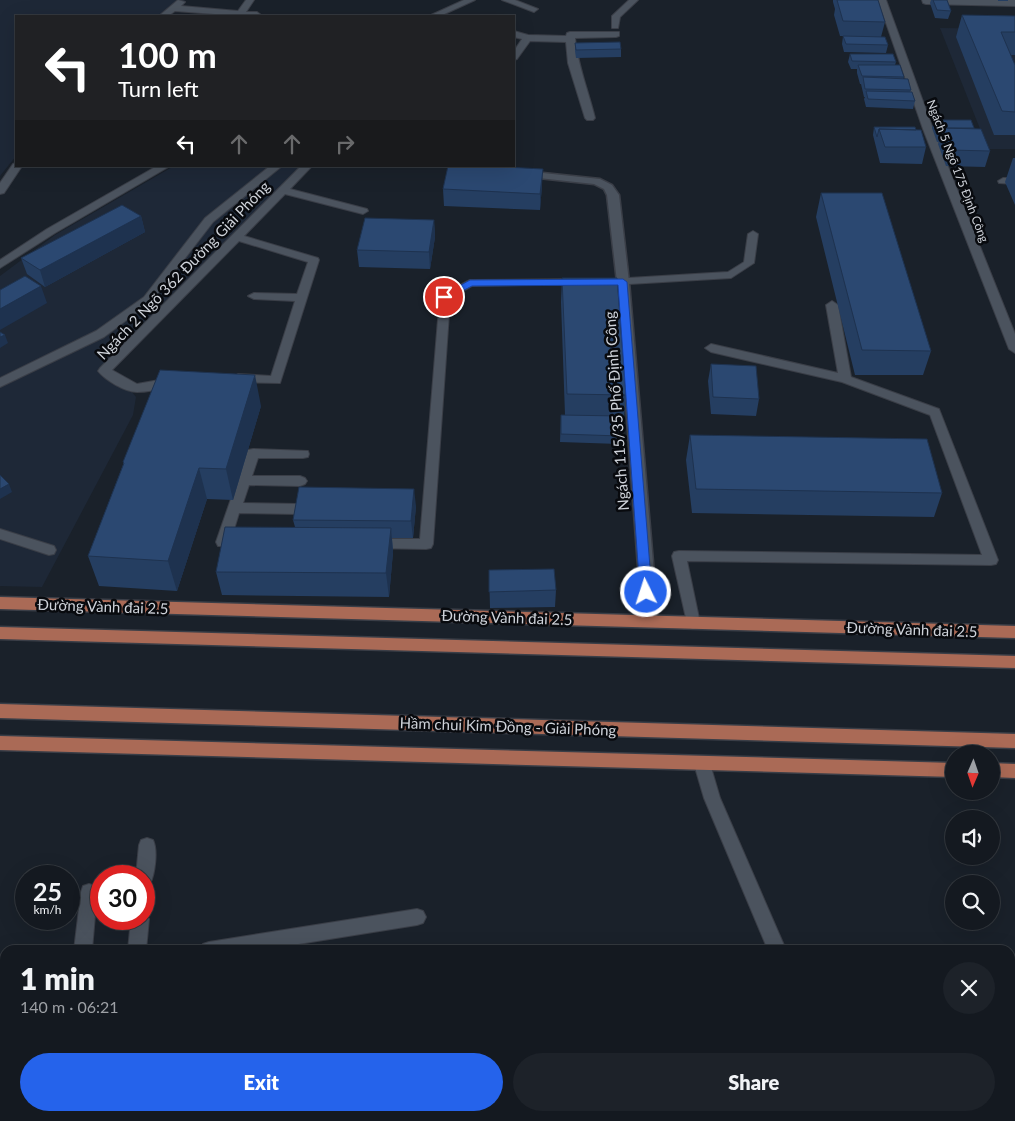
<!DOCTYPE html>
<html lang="en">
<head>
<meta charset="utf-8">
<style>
	:root { --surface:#141920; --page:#1d2229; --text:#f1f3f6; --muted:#9da0a5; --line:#33383e; --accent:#2563eb }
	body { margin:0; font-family:Lato,sans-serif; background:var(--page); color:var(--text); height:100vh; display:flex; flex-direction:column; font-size:19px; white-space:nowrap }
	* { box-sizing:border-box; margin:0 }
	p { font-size:16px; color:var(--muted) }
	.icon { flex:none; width:28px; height:28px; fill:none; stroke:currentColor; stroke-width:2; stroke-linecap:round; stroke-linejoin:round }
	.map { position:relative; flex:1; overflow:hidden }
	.details { position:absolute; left:0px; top:945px; width:1015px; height:176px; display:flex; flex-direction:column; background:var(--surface); border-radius:15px 15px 0 0; box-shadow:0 5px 20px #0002,0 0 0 1px var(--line) }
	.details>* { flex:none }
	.top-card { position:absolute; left:15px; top:15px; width:500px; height:152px; border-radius:0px; box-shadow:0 5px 20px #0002,0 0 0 1px var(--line); background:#202124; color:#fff; overflow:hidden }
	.needle { width:32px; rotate:182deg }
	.buttons { position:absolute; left:945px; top:745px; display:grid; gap:10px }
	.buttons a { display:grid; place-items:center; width:55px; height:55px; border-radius:50%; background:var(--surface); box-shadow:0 5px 20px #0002,0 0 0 1px var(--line); font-size:25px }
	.speed { position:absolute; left:15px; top:865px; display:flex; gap:10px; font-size:25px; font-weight:700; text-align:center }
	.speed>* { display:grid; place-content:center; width:65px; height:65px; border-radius:50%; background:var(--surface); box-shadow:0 5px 20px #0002,0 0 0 1px var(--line); line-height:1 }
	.speed small { font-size:12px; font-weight:400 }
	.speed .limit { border:8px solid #d22; background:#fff; color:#111 }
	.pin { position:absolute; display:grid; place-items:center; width:42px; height:42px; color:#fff; margin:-21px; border:2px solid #fff; border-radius:50%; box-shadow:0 1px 5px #0007 }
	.me { position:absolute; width:55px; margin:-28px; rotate:356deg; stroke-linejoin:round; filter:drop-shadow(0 0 4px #0008) }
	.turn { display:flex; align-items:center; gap:18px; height:105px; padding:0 20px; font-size:22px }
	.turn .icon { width:65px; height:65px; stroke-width:2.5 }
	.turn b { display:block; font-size:35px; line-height:42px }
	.lanes { display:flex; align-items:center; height:48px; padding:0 20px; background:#0003; justify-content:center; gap:25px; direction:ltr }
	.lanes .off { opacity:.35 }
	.round { display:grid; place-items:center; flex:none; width:52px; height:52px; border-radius:26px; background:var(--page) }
	.head { display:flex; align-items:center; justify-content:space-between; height:85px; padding:0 20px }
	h1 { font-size:30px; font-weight:800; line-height:38px }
	.action { display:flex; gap:10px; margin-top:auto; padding:10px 20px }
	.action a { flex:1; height:58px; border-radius:30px; background:var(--accent); color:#fff; font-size:20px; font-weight:800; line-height:58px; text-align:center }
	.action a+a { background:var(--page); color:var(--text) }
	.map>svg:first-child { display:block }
	.built { fill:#1e2837 }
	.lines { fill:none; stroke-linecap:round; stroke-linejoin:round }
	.lane-casing { stroke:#3a3e47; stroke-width:2 }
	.street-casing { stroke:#3a3e47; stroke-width:3 }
	.secondary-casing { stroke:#3a3e47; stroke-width:3 }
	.primary-casing { stroke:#3a3e47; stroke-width:3 }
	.lane { fill:#4b535e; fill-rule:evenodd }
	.street { fill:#4b535e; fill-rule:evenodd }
	.secondary { fill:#4b535e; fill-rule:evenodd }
	.primary { fill:#aa6a56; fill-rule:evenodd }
	.wall { fill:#253e61 }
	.shaded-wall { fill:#1e324f }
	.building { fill:#2b4871; stroke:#1e324f }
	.route { fill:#2563eb; stroke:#184099 }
	.labels { text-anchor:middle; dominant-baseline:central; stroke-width:5; stroke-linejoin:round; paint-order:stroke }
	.far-street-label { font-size:12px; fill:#cfd3da; stroke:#080a0e }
	.street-label { font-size:15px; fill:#cfd3da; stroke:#080a0e }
</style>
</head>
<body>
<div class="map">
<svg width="1015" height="1121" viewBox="0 0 1015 1121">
	<rect width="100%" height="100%" fill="#1a212a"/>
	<path class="built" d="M0 0H185L166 16H16V156L0 176Z
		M940 28 1015 29V149H988Z
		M174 166H303L145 323 99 372 127 386 136 397 133 415 42 587 0 586V276L55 235Z"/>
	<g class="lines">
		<defs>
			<path id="lane" d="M178 0 185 2 181 6 238 11 246 0H254L246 12H257L261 15 241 16 175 11 168 16H159Z
				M464 0H475L440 16H429Z
				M502 0H515L538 9 534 12Z
				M629 0H638L620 17 618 28H612V16Z
				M878 0H886L933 129 1015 334V353L1009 349 923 129Z
				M922 0H1015V6L926 4 923 3Z
				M514 31 528 35 566 36 567 33 570 32H619V36L616 37 575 38C578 66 588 90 595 118L593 120H587L585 118 568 63 566 42 530 41 517 59 514 60V51L522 39 514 37Z
				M16 163V166H22L4 193 0 194V183L13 164Z
				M157 166H170L55 233 0 268V260L47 229Z
				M270 166H282L213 222 152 301 104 337 0 387V378L96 331 144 297 205 218Z
				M301 166H312L290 189 367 209 368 211 363 214 285 194 244 236 318 258 319 260 280 383 238 382 232 378 238 374 271 376 295 301 254 299 248 296 254 293 297 294 308 262 239 241 112 370 137 384 165 379 171 383 169 386C160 389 147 392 137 392 125 392 105 380 98 371L100 368Z
				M1003 178H1015V184L999 183 998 181Z
				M753 231 758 234 754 263 731 278 612 285 606 282 612 279 728 272 744 262 748 234Z
				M580 279 586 282 584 284 472 286 450 299 433 544 431 548 426 549 370 548 368 544 370 540 375 539H420L440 295 470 280Z
				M832 301 838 305 851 377 939 409 998 560 996 564 991 565 687 561 700 623 698 627 693 629 688 627 672 556 674 552 679 551 982 555 930 415 842 382 711 352 705 348 711 344 838 373 826 305Z
				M253 449 308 451 309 454 308 457 303 458H258L252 476H300L305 478 307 481 305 484 300 486 249 485 243 503 298 504 303 506 305 509 303 512 298 514 239 513 231 539 233 542 231 546H218L216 542 247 453 248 450Z
				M0 529 54 546 56 550 54 554 49 555 0 539Z
				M702 757 708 759 710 764 720 798 786 950H768L704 798 694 764 696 759Z
				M147 838 153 840C158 850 155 874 150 884L144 887V876H136L139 845 141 840Z
				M89 884 95 886 97 892 92 950H74L81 892 83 886Z
				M417 909 423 911 426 917 423 923 417 925 261 950H200L203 944 209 942Z
				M144 912 149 919 146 950H128L131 919H144Z
				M5 1010V1028L0 1029V1011Z
				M366 1116H385V1121H367Z
				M840 1116H859L860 1121H842Z"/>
			<path id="street" d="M524 171 600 179 612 185 619 195 629 282 658 621 656 625 650 627 644 625 642 621 617 282 607 195 604 189 594 184 520 176 518 174Z
				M931 1116H952L954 1121H933Z"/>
			<path id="secondary" d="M1015 1056V1077L1010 1079V1058Z
				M909 1116H934L932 1121H907Z"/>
			<path id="primary" d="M0 597 1015 626V638L0 609Z
				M0 627 1015 656V668L0 639Z
				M0 704 1015 734V748L0 718Z
				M0 736 954 763V777L0 750Z
				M991 763 1015 764V778L991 777Z"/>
		</defs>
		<use href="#lane" class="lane-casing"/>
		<use href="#street" class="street-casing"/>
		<use href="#secondary" class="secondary-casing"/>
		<use href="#primary" class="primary-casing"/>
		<use href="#lane" class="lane"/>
		<use href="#street" class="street"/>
		<use href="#secondary" class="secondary"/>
		<use href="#primary" class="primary"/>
	</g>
	<path class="wall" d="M833 0H872L885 22 881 37 888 45 886 53 844 52 842 44 843 36H840L834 15 835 9 833 2Z
		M931 0H947L951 11 948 19 935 18 930 3Z
		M998 0H1008V1H998Z
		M962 15 1015 16V55H1011L1015 65V135H994L956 37Z
		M575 43 621 49V57L576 58 575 51Z
		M850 54 896 62 895 65 904 77 903 79 911 90 910 92 915 101 913 109 866 107 864 99 865 97H864L861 84H860L857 73V69H851L848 62Z
		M934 120 974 128 990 151 985 167 946 166 938 144 939 142H937L932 128Z
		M874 127 926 147 922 164 880 163 873 135Z
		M1013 158H1015V205L1005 182Z
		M444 166H486L542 185 540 210 444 206 443 189 448 167Z
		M821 193 931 351 923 375H855L816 217Z
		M141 216 145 232 45 287 27 274 21 258Z
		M434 220 435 237 430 269 359 267 357 250Z
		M562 278 626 395 624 419H619L620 436 619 444 560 442 561 415H565L561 302Z
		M711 364 759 399 756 416 711 414 708 381Z
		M261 406 233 500 207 499 177 591 99 586 88 556 123 465V462Z
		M690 435 942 493 934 517 692 513 686 460Z
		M416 506 413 538H392L393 552 389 597 222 595 216 572 295 527 293 520Z
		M489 570 556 590 555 607 490 608Z"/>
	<path class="shaded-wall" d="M543 169 542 185 540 210V194Z
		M141 216 145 232 45 287 40 270Z
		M434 220 435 237 430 269 429 252Z
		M41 286 47 303 0 330V309Z
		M5 335 8 343 0 348V337Z
		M255 375 261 406 233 500 226 469Z
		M199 468 207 499 177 591 168 561Z
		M9 484 12 492 0 499V489Z
		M414 489 416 506 413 538 411 521Z
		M391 528 393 552 389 597 386 573Z
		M1015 1025V1029L1010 1031V1028Z"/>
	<path class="building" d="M837 0H878L885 22 843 21Z
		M933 0H947L951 11 937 10Z
		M962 15 1015 16V32H1001L1015 65V112L1002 111Z
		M843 36 885 37 888 45 846 44Z
		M620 42 621 49 576 50 575 43Z
		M850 54H893L896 62 852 61Z
		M858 65H900L904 77 862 76Z
		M863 77 908 79 911 90 865 89Z
		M866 91 912 92 915 101 868 99Z
		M934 120H971L974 128H943L941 134H940Z
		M874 127H915L916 130 879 129 877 137Z
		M943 128 981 129 990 151 950 150Z
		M879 129 921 130 926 147H885Z
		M448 166H486L543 169 540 194 443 189Z
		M821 193H882L931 351 862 350Z
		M122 205 141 216 40 270 21 258Z
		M365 218 434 220 429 252 357 250Z
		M25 276 41 286 0 309V290Z
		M562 278H617L626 395 567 394Z
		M0 332 5 335 0 337Z
		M711 364 756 366 759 399 713 397Z
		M160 370 255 375 226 469 199 468 168 561 88 556 124 463 123 462Z
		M561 415 619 416 620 436 561 434Z
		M690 435 927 439 942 493 696 489Z
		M0 475 9 484 0 489Z
		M299 487 414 489 411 521 293 520Z
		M225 527 391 528 386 573 216 572Z
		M554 569 556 590 489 592V570Z
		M1015 964V1025L1010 1028V966Z"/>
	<path class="route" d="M623 279 627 282 652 592 646 597 640 592 618 285 472 286 447 299 444 300 439 297 470 280Z"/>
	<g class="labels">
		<g class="far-street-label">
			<text transform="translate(958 171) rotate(69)">Ngách 5 Ngõ 175 Định Công</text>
		</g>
		<g class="street-label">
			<text transform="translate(183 270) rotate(-46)">Ngách 2 Ngõ 362 Đường Giải Phóng</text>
			<text transform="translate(616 411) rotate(-94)">Ngách 115/35 Phố Định Công</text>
			<text transform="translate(103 606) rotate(2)">Đường Vành đai 2.5</text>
			<text transform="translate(507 617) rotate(2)">Đường Vành đai 2.5</text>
			<text transform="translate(912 629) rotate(2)">Đường Vành đai 2.5</text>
			<text transform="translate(508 726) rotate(2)">Hầm chui Kim Đồng - Giải Phóng</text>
		</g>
	</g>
</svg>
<div class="buttons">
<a><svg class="needle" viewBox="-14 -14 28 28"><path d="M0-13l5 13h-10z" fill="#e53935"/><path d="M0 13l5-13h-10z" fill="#9da0a5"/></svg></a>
<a><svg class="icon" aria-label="sound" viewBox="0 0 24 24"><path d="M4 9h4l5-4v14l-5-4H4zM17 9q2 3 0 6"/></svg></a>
<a><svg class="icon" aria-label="search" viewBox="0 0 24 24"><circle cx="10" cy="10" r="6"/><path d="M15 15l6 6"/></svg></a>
</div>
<div class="speed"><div>25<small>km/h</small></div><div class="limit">30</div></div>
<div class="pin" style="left:444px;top:297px;background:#d93025"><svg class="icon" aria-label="arrive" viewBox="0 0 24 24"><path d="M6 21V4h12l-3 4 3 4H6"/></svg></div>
<svg class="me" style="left:646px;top:592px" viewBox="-20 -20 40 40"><circle r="17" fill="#2563eb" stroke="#fff" stroke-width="3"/><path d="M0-11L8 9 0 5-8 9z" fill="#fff"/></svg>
<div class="top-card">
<div class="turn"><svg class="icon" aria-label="left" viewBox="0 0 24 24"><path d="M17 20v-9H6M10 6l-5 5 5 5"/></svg><div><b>100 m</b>Turn left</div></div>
<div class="lanes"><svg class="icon" aria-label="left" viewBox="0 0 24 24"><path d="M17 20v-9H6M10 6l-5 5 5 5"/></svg><svg class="icon off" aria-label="ahead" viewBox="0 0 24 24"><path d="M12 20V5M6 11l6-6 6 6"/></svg><svg class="icon off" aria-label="ahead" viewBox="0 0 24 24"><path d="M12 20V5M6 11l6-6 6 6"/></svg><svg class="icon off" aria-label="right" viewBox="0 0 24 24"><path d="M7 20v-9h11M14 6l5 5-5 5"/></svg></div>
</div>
<section class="details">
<div class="head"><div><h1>1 min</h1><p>140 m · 06:21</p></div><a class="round"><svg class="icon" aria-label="close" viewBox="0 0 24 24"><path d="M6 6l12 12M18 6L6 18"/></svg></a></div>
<div class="action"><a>Exit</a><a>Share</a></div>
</section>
</div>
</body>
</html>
